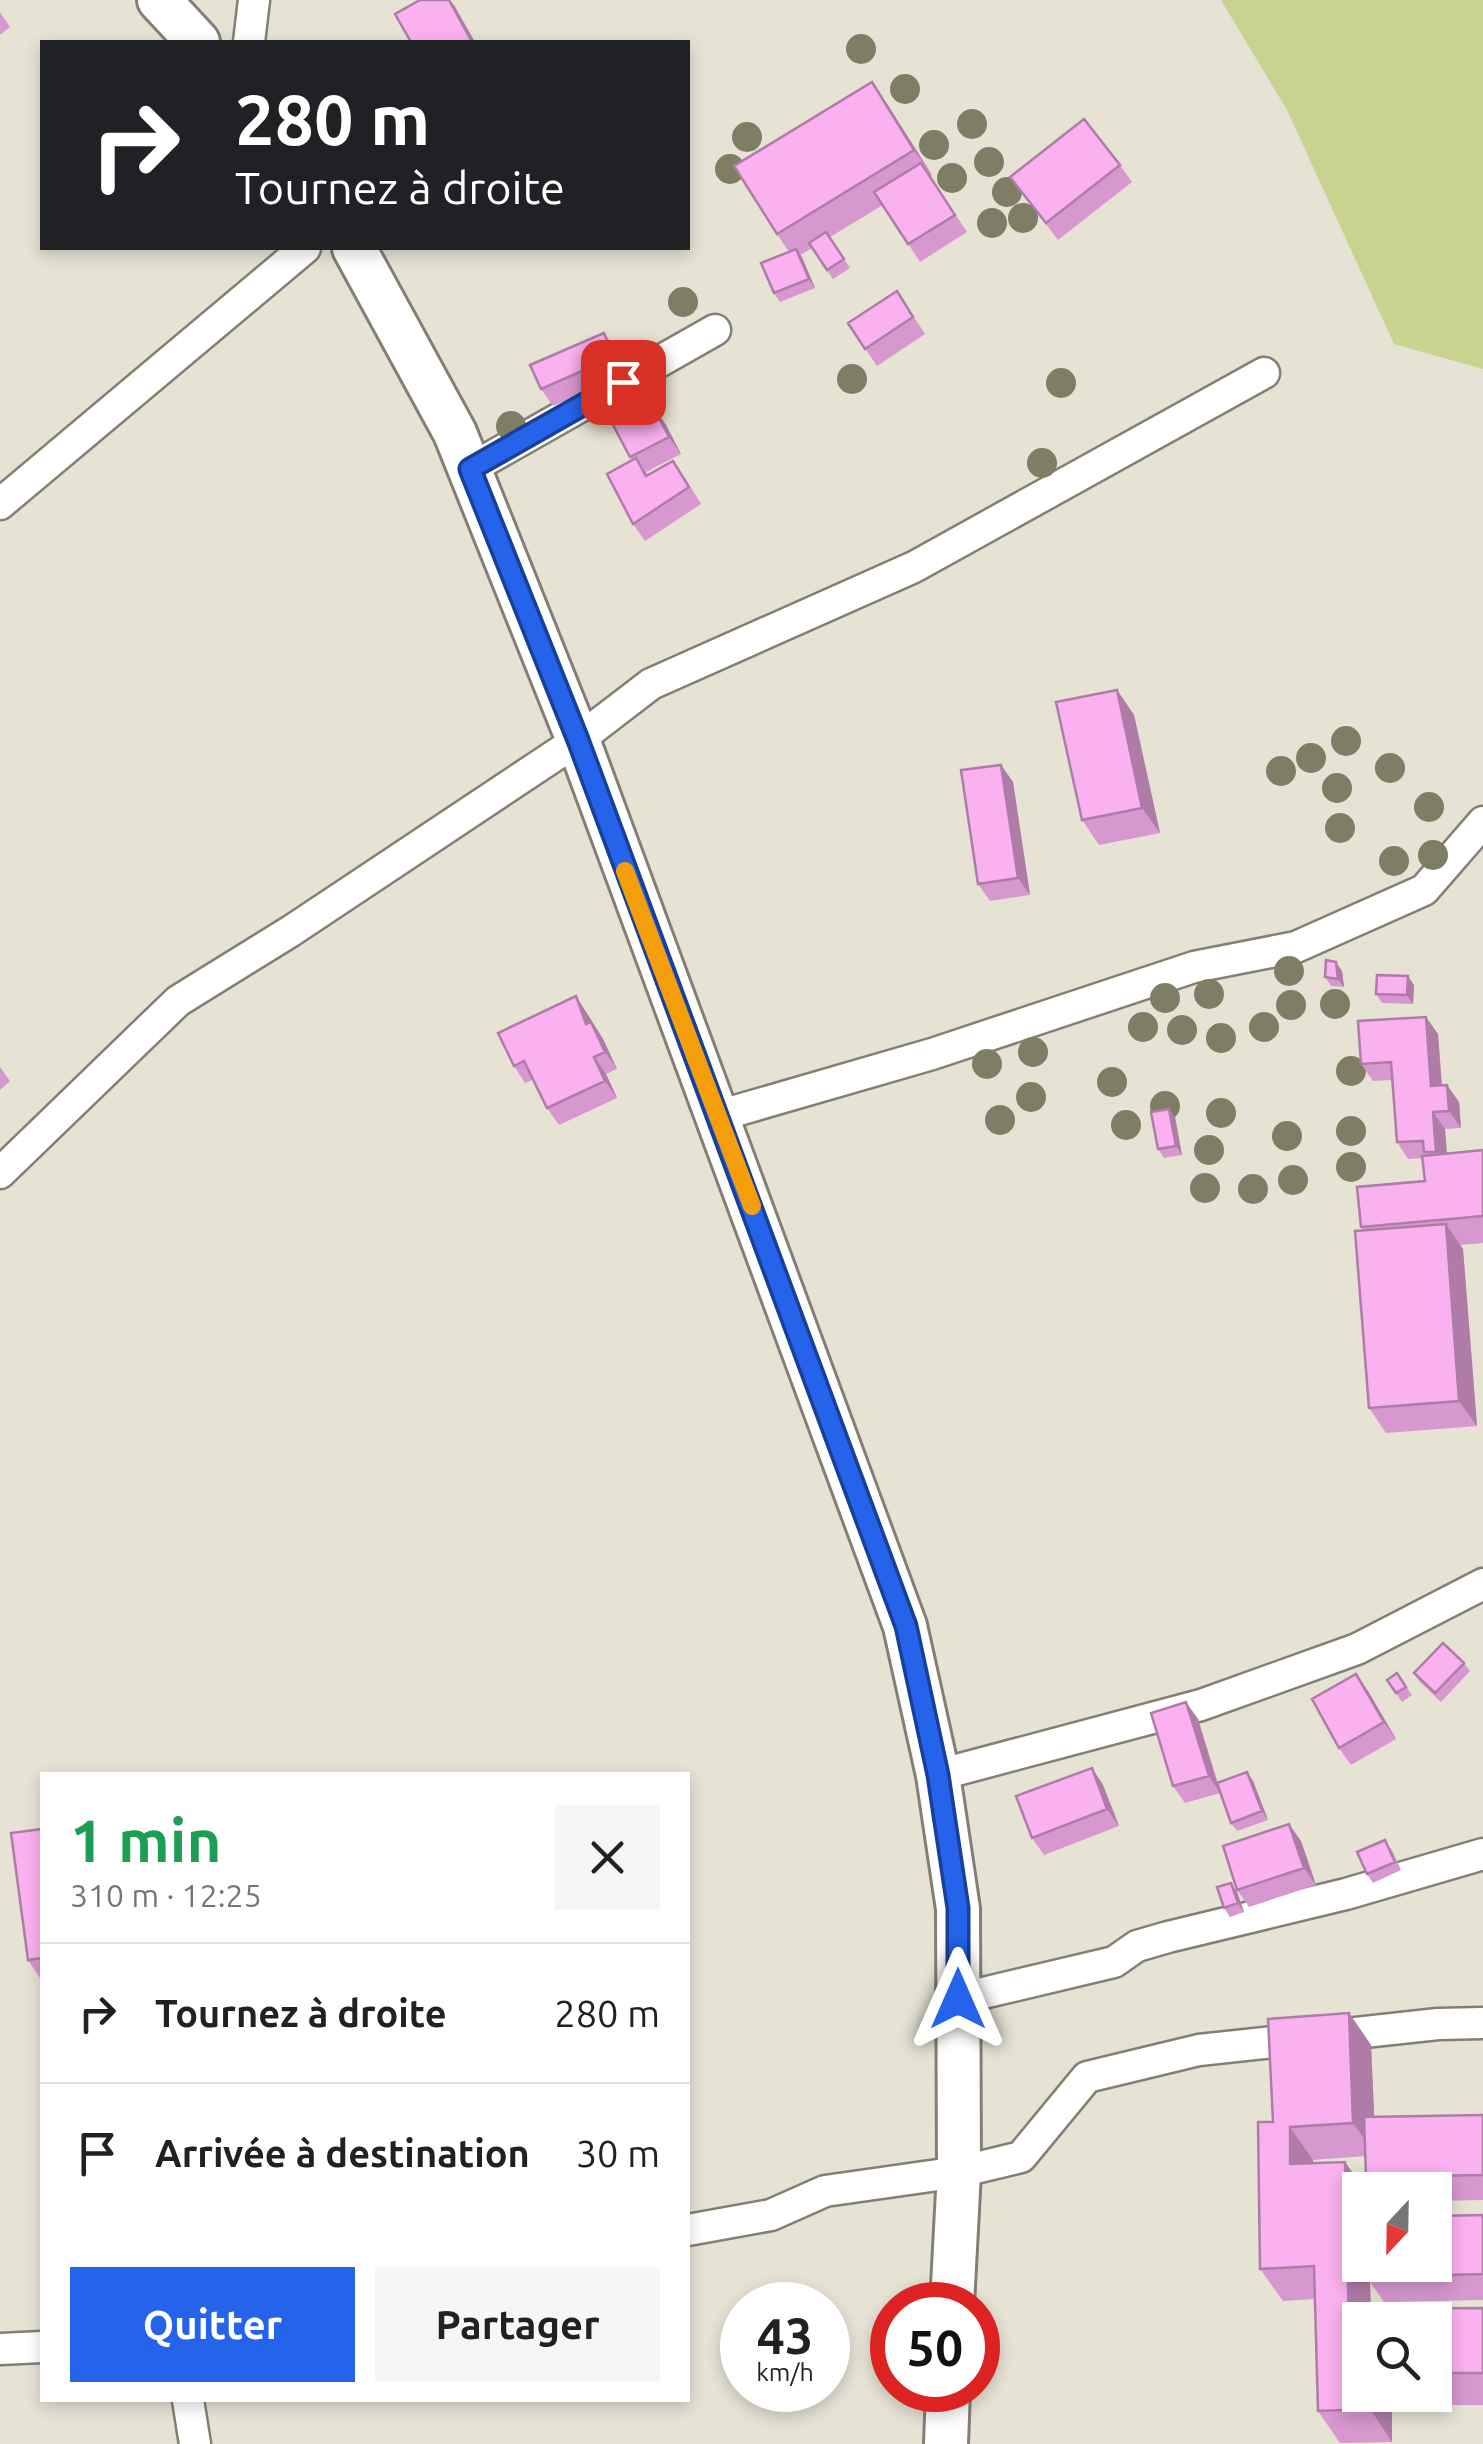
<!DOCTYPE html>
<html lang="fr">
<head>
<meta charset="utf-8">
<style>
	:root { --surface:#fff; --page:#f6f6f6; --text:#202124; --muted:#757577; --line:#e0e0e0; --accent:#2563eb }
	body { margin:0; font-family:Ubuntu,sans-serif; background:var(--page); color:var(--text); height:100vh; display:flex; flex-direction:column; font-size:38px; white-space:nowrap }
	* { box-sizing:border-box; margin:0 }
	p { font-size:32px; color:var(--muted) }
	.icon { flex:none; width:55px; height:55px; fill:none; stroke:currentColor; stroke-width:2; stroke-linecap:round; stroke-linejoin:round }
	.map { position:relative; flex:1; overflow:hidden }
	.drawer { position:absolute; left:40px; top:1772px; width:650px; height:630px; display:flex; flex-direction:column; background:var(--surface); border-radius:0px; box-shadow:0 5px 15px #0003 }
	.drawer>* { flex:none }
	.top-card { position:absolute; left:40px; top:40px; width:650px; height:210px; border-radius:0px; box-shadow:0 5px 15px #0003; background:#202124; color:#fff; overflow:hidden }
	.needle { width:65px; rotate:202deg }
	.buttons { position:absolute; left:1342px; top:2172px; display:grid; gap:20px }
	.buttons a { display:grid; place-items:center; width:110px; height:110px; border-radius:0px; background:var(--surface); box-shadow:0 5px 15px #0003; font-size:50px }
	.speed { position:absolute; left:720px; top:2282px; display:flex; gap:20px; font-size:50px; font-weight:700; text-align:center }
	.speed>* { display:grid; place-content:center; width:130px; height:130px; border-radius:50%; background:var(--surface); box-shadow:0 5px 15px #0003; line-height:1 }
	.speed small { font-size:25px; font-weight:400 }
	.speed .limit { border:15px solid #d22; background:#fff; color:#111 }
	.pin { position:absolute; display:grid; place-items:center; width:85px; height:85px; color:#fff; margin:-42px; border-radius:20px; box-shadow:0 5px 15px #0006 }
	.me { position:absolute; width:110px; margin:-55px; rotate:0deg; stroke-linejoin:round; filter:drop-shadow(0 0 8px #0008) }
	.turn { display:flex; align-items:center; gap:35px; height:210px; padding:0 30px; font-size:45px }
	.turn .icon { width:130px; height:130px; stroke-width:2.5 }
	.turn b { display:block; font-size:70px; line-height:85px }
	.round { display:grid; place-items:center; flex:none; width:105px; height:105px; border-radius:0px; background:var(--page) }
	.summary { display:flex; align-items:center; justify-content:space-between; height:170px; padding:0 30px }
	h1 { font-size:60px; font-weight:700; line-height:75px; color:#1e9e55 }
	.primary-button { display:flex; gap:20px; margin-top:auto; padding:20px 30px }
	.primary-button a { flex:1; height:115px; border-radius:0px; background:var(--accent); color:#fff; font-size:40px; font-weight:700; line-height:115px; text-align:center }
	.primary-button a+a { background:var(--page); color:var(--text) }
	ul { padding:0; list-style:none }
	li { display:flex; align-items:center; gap:30px; height:140px; padding:0 30px; border-top:2px solid var(--line) }
	li div { flex:1 }
	li b { display:block; font-size:38px }
	li em { font-style:normal }
	.map>svg:first-child { display:block }
	.green { fill:#c7d38e }
	.lines { fill:none; stroke-linecap:round; stroke-linejoin:round }
	.street-casing { stroke:#838073; stroke-width:35 }
	.secondary-casing { stroke:#838073; stroke-width:48 }
	.street { stroke:#fff; stroke-width:30 }
	.secondary { stroke:#fff; stroke-width:42 }
	.tree { fill:#7d7e63 }
	.wall { fill:#d698ce; fill-rule:evenodd }
	.shaded-wall { fill:#ae7ca7 }
	.building { fill:#f9b1ef; stroke:#ae7ca7; stroke-width:2.5 }
	.route-casing { stroke:#184099; stroke-width:25 }
	.route { stroke:#2563eb; stroke-width:18 }
	.slow { stroke:#f59e0b; stroke-width:18 }
</style>
</head>
<body>
<div class="map">
<svg width="1483" height="2444" viewBox="0 0 1483 2444">
	<rect width="100%" height="100%" fill="#e6e3d5"/>
	<path class="green" d="M1221 0H1483V369L1394 344 1287 110Z"/>
	<g class="lines">
		<defs>
			<path id="street" d="M249 42 254 0
				M470 469 715 330
				M0 504 305 248
				M718 1116 932 1054 1194 967 1296 947 1424 890 1483 822
				M0 1173 178 1001 291 931 578 740 651 684 914 567 1264 373
				M938 1775 1201 1705 1357 1649 1483 1584
				M958 1999 1114 1962 1137 1946 1168 1937 1346 1894 1483 1854
				M688 2230 771 2215 825 2191 959 2172 1021 2157 1087 2077 1199 2050 1438 2024 1483 2023
				M0 2349 42 2347
				M188 2400 195 2444"/>
			<path id="secondary" d="M159 0 198 42
				M354 248 455 433 578 740 905 1626 938 1775 958 1909 959 2172 952 2305
				M946 2444 948 2390"/>
		</defs>
		<use href="#street" class="street-casing"/>
		<use href="#secondary" class="secondary-casing"/>
		<use href="#street" class="street"/>
		<use href="#secondary" class="secondary"/>
	</g>
	<g class="tree">
		<circle cx="861" cy="49" r="15"/>
		<circle cx="905" cy="89" r="15"/>
		<circle cx="972" cy="124" r="15"/>
		<circle cx="747" cy="137" r="15"/>
		<circle cx="934" cy="145" r="15"/>
		<circle cx="989" cy="162" r="15"/>
		<circle cx="730" cy="169" r="15"/>
		<circle cx="952" cy="178" r="15"/>
		<circle cx="1007" cy="192" r="15"/>
		<circle cx="1023" cy="218" r="15"/>
		<circle cx="992" cy="223" r="15"/>
		<circle cx="683" cy="302" r="15"/>
		<circle cx="852" cy="379" r="15"/>
		<circle cx="1061" cy="383" r="15"/>
		<circle cx="511" cy="426" r="15"/>
		<circle cx="1042" cy="463" r="15"/>
		<circle cx="1346" cy="741" r="15"/>
		<circle cx="1311" cy="758" r="15"/>
		<circle cx="1390" cy="768" r="15"/>
		<circle cx="1281" cy="771" r="15"/>
		<circle cx="1337" cy="788" r="15"/>
		<circle cx="1429" cy="807" r="15"/>
		<circle cx="1340" cy="828" r="15"/>
		<circle cx="1433" cy="855" r="15"/>
		<circle cx="1394" cy="861" r="15"/>
		<circle cx="1289" cy="971" r="15"/>
		<circle cx="1209" cy="994" r="15"/>
		<circle cx="1165" cy="998" r="15"/>
		<circle cx="1335" cy="1004" r="15"/>
		<circle cx="1291" cy="1005" r="15"/>
		<circle cx="1143" cy="1027" r="15"/>
		<circle cx="1264" cy="1027" r="15"/>
		<circle cx="1182" cy="1030" r="15"/>
		<circle cx="1221" cy="1038" r="15"/>
		<circle cx="1033" cy="1052" r="15"/>
		<circle cx="987" cy="1064" r="15"/>
		<circle cx="1351" cy="1071" r="15"/>
		<circle cx="1112" cy="1082" r="15"/>
		<circle cx="1031" cy="1097" r="15"/>
		<circle cx="1165" cy="1106" r="15"/>
		<circle cx="1221" cy="1113" r="15"/>
		<circle cx="1000" cy="1120" r="15"/>
		<circle cx="1126" cy="1125" r="15"/>
		<circle cx="1351" cy="1131" r="15"/>
		<circle cx="1287" cy="1136" r="15"/>
		<circle cx="1209" cy="1150" r="15"/>
		<circle cx="1351" cy="1167" r="15"/>
		<circle cx="1293" cy="1180" r="15"/>
		<circle cx="1205" cy="1188" r="15"/>
		<circle cx="1253" cy="1189" r="15"/>
	</g>
	<path class="wall" d="M0 12 10 27 0 35Z
		M872 82 889 107 932 175 930 176 967 232 920 262 883 205 830 237 850 268 833 279 812 248 800 255 815 288 780 302 774 293 789 252 777 234Z
		M1120 165 1132 182 1058 240 1010 177Z
		M897 291 925 334 877 366 848 323Z
		M616 350 626 374 553 406 541 389Z
		M646 400 651 409 654 408 666 425 681 454 646 472 648 475 685 478 701 504 645 541 633 524 632 460 603 406Z
		M1117 690 1134 715 1160 833 1099 845 1082 820Z
		M1001 765 1013 782 1030 895 990 901 978 884Z
		M1342 971 1344 987 1331 986 1325 977Z
		M1414 985 1413 1004 1382 1003 1376 994Z
		M576 996 603 1039 617 1069 606 1074 617 1098 559 1125 547 1108 533 1080 525 1083 514 1066Z
		M1438 1034 1442 1085H1447L1459 1102 1461 1128 1445 1129 1447 1153 1483 1150V1243L1460 1245 1463 1249 1477 1426 1386 1433 1369 1408 1363 1230 1361 1227 1425 1181 1423 1158 1408 1159 1397 1142 1392 1080 1373 1081 1361 1064Z
		M0 1067 10 1081 0 1090Z
		M1175 1117 1182 1155 1164 1158 1158 1149Z
		M1464 1663 1470 1671 1441 1702 1420 1682 1414 1673Z
		M1397 1673 1412 1695 1402 1702 1387 1680Z
		M1368 1691 1396 1739 1351 1765 1339 1748Z
		M1198 1719 1218 1783 1247 1772 1253 1781 1268 1820 1237 1831 1231 1823 1220 1793 1185 1803 1173 1786Z
		M1092 1768 1103 1785 1119 1826 1044 1855 1032 1838Z
		M42 1829V1981L28 1960Z
		M1301 1841 1316 1885 1249 1907 1237 1890Z
		M1391 1848 1401 1870 1373 1883 1367 1874Z
		M1231 1883 1237 1892 1244 1912 1230 1917 1224 1908Z
		M1349 2013 1371 2045 1374 2117 1483 2115V2200L1435 2201V2190H1376L1366 2177 1365 2156 1313 2160V2163L1345 2162 1365 2190H1360V2265L1483 2215V2300L1384 2302 1370 2282 1371 2309 1483 2308V2405H1392V2442L1340 2443 1318 2411 1315 2299 1283 2301 1260 2269 1273 2122ZM1360 2320H1435V2395H1360Z"/>
	<path class="shaded-wall" d="M449 0 454 5 475 42H472Z
		M872 82 889 107 932 175 914 150Z
		M796 249 802 257 815 288 809 279Z
		M604 333 616 350 626 374 614 357Z
		M654 408 666 425 681 454 669 437Z
		M1117 690 1134 715 1160 833 1142 808Z
		M1001 765 1013 782 1030 895 1018 878Z
		M1336 962 1342 971 1344 987 1338 979Z
		M1408 976 1414 985 1413 1004 1407 995Z
		M576 996 603 1039 617 1069 586 1024Z
		M1426 1017 1438 1034 1443 1103 1431 1086Z
		M594 1057 606 1074 617 1098 605 1081Z
		M1447 1085 1459 1102 1461 1128 1449 1111Z
		M1169 1109 1175 1117 1182 1155 1176 1146Z
		M1433 1112 1445 1129 1448 1169 1436 1152Z
		M1446 1224 1463 1249 1477 1426 1459 1401Z
		M1356 1674 1368 1691 1396 1739 1384 1722Z
		M1186 1702 1198 1719 1220 1793 1209 1776Z
		M1092 1768 1103 1785 1119 1826 1107 1809Z
		M1247 1772 1253 1781 1268 1820 1262 1811Z
		M1289 1824 1301 1841 1316 1885 1304 1868Z
		M1231 1883 1237 1892 1244 1912 1238 1903Z
		M1349 2013 1371 2045 1376 2155 1353 2123Z
		M1290 2127 1313 2160V2197L1290 2164Z
		M1345 2162 1365 2190H1360V2265H1370L1366 2277 1370 2282 1371 2320H1360V2341L1349 2325Z
		M1370 2395H1386L1392 2405V2442L1370 2409Z"/>
	<path class="building" d="M420 0H449L472 42H411L395 14Z
		M872 82 914 150 777 234 734 166Z
		M1084 119 1120 165 1046 223 1010 177Z
		M921 163 955 215 908 244 874 192Z
		M826 232 844 259 827 270 809 243Z
		M796 249 809 279 774 293 761 263Z
		M897 291 913 317 865 349 848 323Z
		M604 333 614 357 541 389 530 365Z
		M634 383 649 410 654 408 669 437 630 457 603 406 615 399 613 394Z
		M636 458 646 476 673 461 689 487 633 524 607 474Z
		M1117 690 1142 808 1082 820 1056 702Z
		M1001 765 1018 878 978 884 961 770Z
		M1326 960 1336 962 1338 979 1325 977Z
		M1377 975 1408 976 1407 995 1376 994Z
		M576 996 586 1024 591 1022 605 1052 594 1057 605 1081 547 1108 524 1061 514 1066 498 1033Z
		M1426 1017 1431 1086 1447 1085 1449 1111 1433 1112 1436 1152H1424L1423 1141 1397 1142 1391 1062 1361 1064 1358 1021Z
		M1169 1109 1176 1146 1158 1149 1151 1112Z
		M1483 1150V1216L1361 1227 1357 1187 1425 1181 1422 1156Z
		M1446 1224 1459 1401 1369 1408 1355 1231Z
		M1443 1643 1464 1663 1435 1693 1414 1673Z
		M1397 1673 1406 1687 1396 1693 1387 1680Z
		M1356 1674 1384 1722 1339 1748 1312 1699Z
		M1186 1702 1209 1776 1173 1786 1151 1713Z
		M1092 1768 1107 1809 1032 1838 1016 1796Z
		M1247 1772 1262 1811 1231 1823 1217 1783Z
		M1289 1824 1304 1868 1237 1890 1223 1846Z
		M42 1829V1958L28 1960 11 1833Z
		M1385 1840 1395 1862 1367 1874 1357 1852Z
		M1231 1883 1238 1903 1224 1908 1217 1887Z
		M1349 2013 1353 2123 1290 2127V2164L1345 2162 1349 2325H1360V2395H1370V2409L1318 2411 1314 2266 1260 2269 1258 2122H1273L1268 2019Z
		M1483 2115V2175L1366 2177 1364 2117Z
		M1483 2215V2274L1366 2277V2265H1435V2216Z
		M1483 2308V2373H1435V2320H1363V2309Z"/>
	<g class="lines">
		<defs>
			<path id="route" d="M623 382 470 469 578 740 906 1626 938 1775 958 1908V1999"/>
		</defs>
		<use href="#route" class="route-casing"/>
		<use href="#route" class="route"/>
		<path class="slow" d="M625 871 752 1206"/>
	</g>
</svg>
<div class="buttons">
<a><svg class="needle" viewBox="-14 -14 28 28"><path d="M0-13l5 13h-10z" fill="#e53935"/><path d="M0 13l5-13h-10z" fill="#757577"/></svg></a>
<a><svg class="icon" aria-label="search" viewBox="0 0 24 24"><circle cx="10" cy="10" r="6"/><path d="M15 15l6 6"/></svg></a>
</div>
<div class="speed"><div>43<small>km/h</small></div><div class="limit">50</div></div>
<div class="pin" style="left:623px;top:382px;background:#d93025"><svg class="icon" aria-label="arrive" viewBox="0 0 24 24"><path d="M6 21V4h12l-3 4 3 4H6"/></svg></div>
<svg class="me" style="left:958px;top:1999px" viewBox="-20 -20 40 40"><path d="M0-17L14 15 0 8-14 15z" fill="#2563eb" stroke="#fff" stroke-width="4"/></svg>
<div class="top-card">
<div class="turn"><svg class="icon" aria-label="right" viewBox="0 0 24 24"><path d="M7 20v-9h11M14 6l5 5-5 5"/></svg><div><b>280 m</b>Tournez à droite</div></div>
</div>
<section class="drawer">
<div class="summary"><div><h1>1 min</h1><p>310 m · 12:25</p></div><a class="round"><svg class="icon" aria-label="close" viewBox="0 0 24 24"><path d="M6 6l12 12M18 6L6 18"/></svg></a></div>
<ul>
<li><svg class="icon" aria-label="right" viewBox="0 0 24 24"><path d="M7 20v-9h11M14 6l5 5-5 5"/></svg><div><b>Tournez à droite</b></div><em>280 m</em></li>
<li><svg class="icon" aria-label="arrive" viewBox="0 0 24 24"><path d="M6 21V4h12l-3 4 3 4H6"/></svg><div><b>Arrivée à destination</b></div><em>30 m</em></li>
</ul>
<div class="primary-button"><a>Quitter</a><a>Partager</a></div>
</section>
</div>
</body>
</html>
